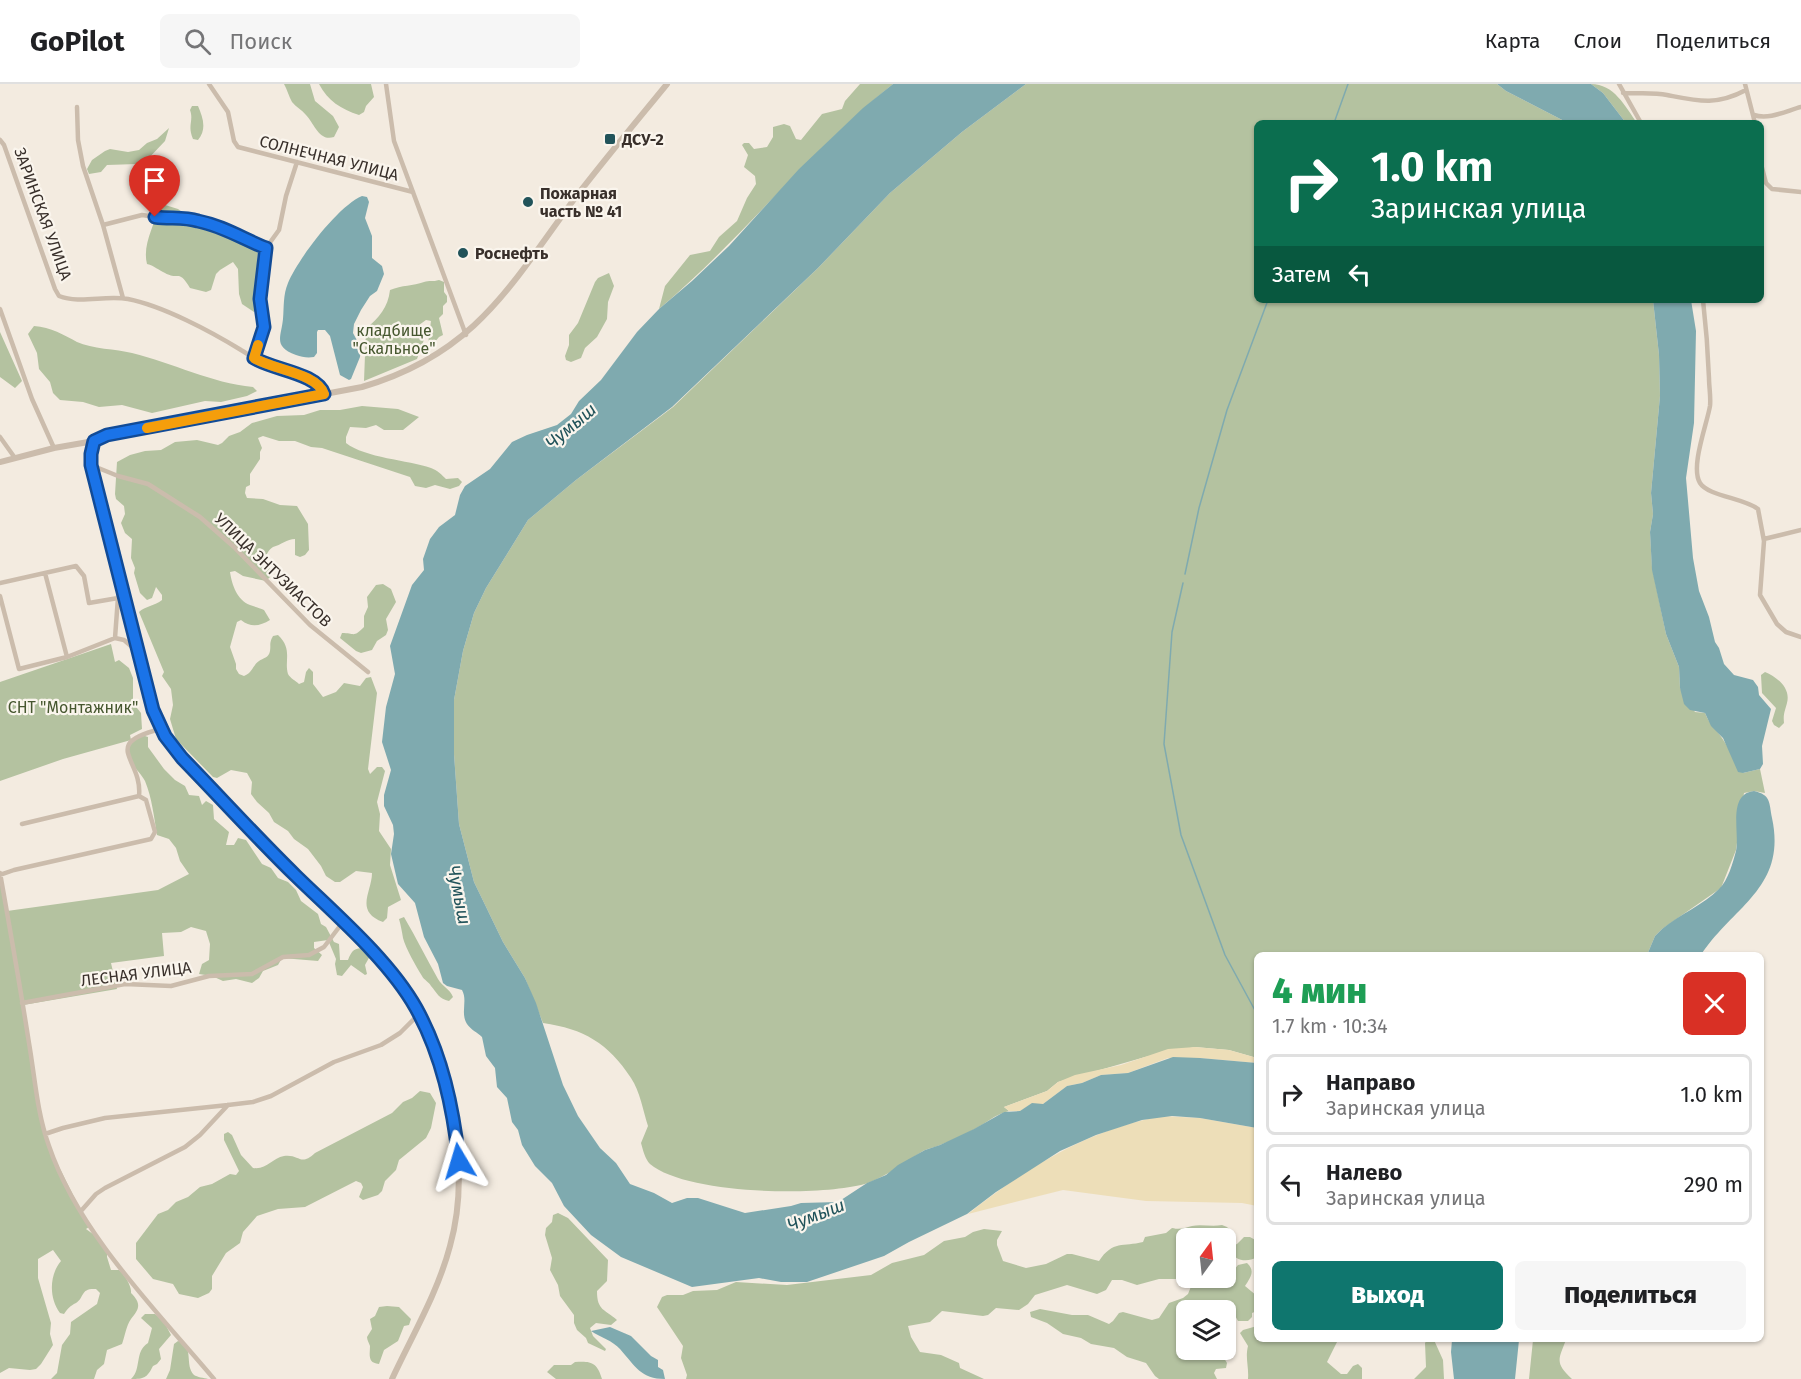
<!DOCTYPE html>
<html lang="ru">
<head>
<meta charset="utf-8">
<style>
	:root { --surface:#fff; --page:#f6f6f6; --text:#202124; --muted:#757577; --line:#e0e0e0; --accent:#0f766e }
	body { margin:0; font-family:"Fira Sans",sans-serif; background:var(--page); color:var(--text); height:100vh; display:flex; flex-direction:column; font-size:22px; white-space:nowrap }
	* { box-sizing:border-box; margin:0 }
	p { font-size:20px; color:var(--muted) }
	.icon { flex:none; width:33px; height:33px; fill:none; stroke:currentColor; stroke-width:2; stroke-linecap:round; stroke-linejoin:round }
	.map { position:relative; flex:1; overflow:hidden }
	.drawer { position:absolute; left:1254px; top:868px; width:510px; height:390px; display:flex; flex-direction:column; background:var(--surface); border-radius:9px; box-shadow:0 2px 4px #0004 }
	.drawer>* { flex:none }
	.hud { position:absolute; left:1254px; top:36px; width:510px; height:183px; border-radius:9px; box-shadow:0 2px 4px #0004; background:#0b6e4f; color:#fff; overflow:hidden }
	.needle { width:39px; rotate:15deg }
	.tools { position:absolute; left:1176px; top:1144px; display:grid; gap:12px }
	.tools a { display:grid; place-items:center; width:60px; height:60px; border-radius:9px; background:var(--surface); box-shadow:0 2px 4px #0004; font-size:30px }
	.pin { position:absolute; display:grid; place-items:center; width:51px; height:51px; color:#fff; margin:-62px -26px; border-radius:50% 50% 50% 0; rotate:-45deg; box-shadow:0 0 6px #0007 }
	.pin .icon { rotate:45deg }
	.me { position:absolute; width:66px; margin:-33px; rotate:353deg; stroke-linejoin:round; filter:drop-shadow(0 0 4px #0008) }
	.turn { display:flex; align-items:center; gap:21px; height:126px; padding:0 18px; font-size:27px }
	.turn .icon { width:78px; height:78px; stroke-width:2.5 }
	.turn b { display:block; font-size:42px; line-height:51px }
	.then { display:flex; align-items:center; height:57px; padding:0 18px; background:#0003; gap:12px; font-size:22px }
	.round { display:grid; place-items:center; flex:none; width:63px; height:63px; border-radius:9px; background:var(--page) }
	.head { display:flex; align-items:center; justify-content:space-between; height:102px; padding:0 18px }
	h1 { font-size:36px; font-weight:800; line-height:45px; color:#1e9e55 }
	.primary-button { display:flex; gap:12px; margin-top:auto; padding:12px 18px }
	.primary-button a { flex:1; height:69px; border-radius:9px; background:var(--accent); color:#fff; font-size:24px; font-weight:800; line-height:69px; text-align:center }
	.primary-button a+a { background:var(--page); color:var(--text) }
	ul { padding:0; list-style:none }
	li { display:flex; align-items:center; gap:18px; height:81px; margin:0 12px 9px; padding:0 6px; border:3px solid var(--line); border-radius:9px }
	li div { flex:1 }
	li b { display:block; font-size:22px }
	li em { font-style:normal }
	header { display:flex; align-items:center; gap:36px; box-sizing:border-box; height:84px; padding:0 30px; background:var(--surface); border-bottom:2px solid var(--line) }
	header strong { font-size:28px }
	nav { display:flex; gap:33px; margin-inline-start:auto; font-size:21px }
	.search { width:420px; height:54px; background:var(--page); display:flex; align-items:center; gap:15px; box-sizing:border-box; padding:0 21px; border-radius:9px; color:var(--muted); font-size:22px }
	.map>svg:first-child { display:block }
	.green { fill:#b4c2a0 }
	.sand { fill:#eddeb8 }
	.water { fill:#7faaaf }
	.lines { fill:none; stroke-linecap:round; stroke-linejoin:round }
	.stream { stroke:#7faaaf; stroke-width:1.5 }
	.minor { stroke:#cbbcac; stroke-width:4.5 }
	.tertiary { stroke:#cbbcac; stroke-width:6 }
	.route-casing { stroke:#114b97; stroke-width:15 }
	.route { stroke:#1a73e8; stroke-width:10 }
	.slow { stroke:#f59e0b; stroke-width:10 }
	.poi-dot { fill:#21535a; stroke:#faf5ed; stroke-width:2 }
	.labels { text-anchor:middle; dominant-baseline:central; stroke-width:4.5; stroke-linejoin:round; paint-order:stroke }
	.poi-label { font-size:16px; font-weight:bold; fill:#39302b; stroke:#faf5ed; text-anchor:start }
	.street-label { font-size:16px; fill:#39302b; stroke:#faf5ed }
	.park-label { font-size:16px; fill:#46572f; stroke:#faf5ed }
	.water-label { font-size:18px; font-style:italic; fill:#21535a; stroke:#faf5ed }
</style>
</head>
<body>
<header>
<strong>GoPilot</strong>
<div class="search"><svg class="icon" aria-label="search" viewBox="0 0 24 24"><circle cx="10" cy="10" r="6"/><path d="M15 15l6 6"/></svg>Поиск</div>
<nav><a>Карта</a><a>Слои</a><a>Поделиться</a></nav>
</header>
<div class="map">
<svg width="1801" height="1295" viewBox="0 0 1801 1295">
	<rect width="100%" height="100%" fill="#f3ebe0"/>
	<path class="green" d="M284 0H310L315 17 333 32 339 43 334 53C319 58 314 39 306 31 302 26 296 23 292 18 289 13 287 5 284 0Z
		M319 0H371L374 13 366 22 364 28 359 31C341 25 328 17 319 0Z
		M860 0H893C808 68 742 155 659 225L665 202 690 171 710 167 719 153 737 137 747 114 756 100 755 92 744 83 748 71 742 61 744 59H749L754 65 767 63 773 53V43L784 40 790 42 796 55 801 56 822 30 842 25 845 17Z
		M1026 0H1497L1506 7 1568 39H1257V216H1653L1659 271 1660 312 1651 409 1653 430 1650 448 1652 483 1666 550 1679 583 1680 604 1695 628 1705 629C1709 640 1716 645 1722 654 1730 665 1734 678 1743 689L1760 685 1765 709 1754 707 1744 709 1736 766 1721 804 1662 845 1655 852 1647 871 1257 872V974L1229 966 1195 963 1145 973 1058 998 1047 1007 1004 1023 1009 1027C995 1030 985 1040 973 1046 962 1052 951 1057 940 1061 934 1064 928 1064 923 1067 905 1078 887 1092 868 1099 823 1113 687 1111 650 1080 645 1075 643 1066 641 1059L648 1042C643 1027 640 1007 631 994 608 959 584 945 543 939L525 894 503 858 474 798 459 740 454 670V616L463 567 474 529 486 504 528 436 576 396 673 323 818 184 890 109 962 48Z
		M1591 0C1614 0 1625 22 1637 39H1626L1603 9Z
		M192 22H198C203 34 207 45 198 56L193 55C187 41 194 37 190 26Z
		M169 44 165 57 146 77 137 80 107 81 101 88 89 90 87 85 92 76 105 67 110 65 128 68 139 66 147 59 157 55Z
		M162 120 178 125 198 139 211 141 231 150 242 158 252 160 258 169 255 208 259 219 258 224 254 228 242 220 239 210 238 185 233 178 220 186 216 190 211 206 206 208 190 204C178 184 179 197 165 189 158 186 155 182 147 180 142 160 155 142 158 123Z
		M609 189 614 202 608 218 607 235 597 253 585 264 581 274 571 278 566 276 565 272 569 261V251L578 239 595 198 598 194Z
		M439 196 444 198V208L447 212V218L443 222V230L439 234 443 251 439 253 434 259 428 260C429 252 430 244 431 237L426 236 419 241 426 250 417 275 364 297 366 245C379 233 388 224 390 206 402 201 413 202 424 198 429 196 433 198 439 196Z
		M34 242C51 243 64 251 77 258 92 265 116 265 132 269 173 279 211 299 253 303L257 307 247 312 221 318 205 317 152 329 122 321 99 323 83 318 60 316 53 309 50 298 39 285 37 269 28 250Z
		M0 248 22 297 15 304 0 293Z
		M362 322 398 325 419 333 403 346H384L376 341 366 344 350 343 346 353V359C365 374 408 376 431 384 437 386 442 391 446 395L458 394 462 398 459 402 450 405 435 401 426 404 415 402 410 393 322 364 311 363 295 357H279L263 352 258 354 262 364 260 368V375L250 390V401L246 403 245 409 247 414 263 415 280 421 297 422 308 440 309 466 305 471 300 473 295 471V455C287 455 281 461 273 463 263 470 266 478 271 487L270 493 266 497 243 492 235 487 230 488C232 501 237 516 250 521 255 523 260 524 264 526L270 536C260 542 251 544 241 536L237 538 230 563 236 580V585L239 590 244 592C253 588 252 582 259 577 263 574 269 574 270 567 271 561 269 559 273 552L278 551C293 565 284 577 288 590 290 594 296 597 299 600L304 598 306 588 309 584 313 588V600L323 613 336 608 344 599 360 602 366 594 371 593 377 609 368 685 370 690 377 683H382L385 687 377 718 380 730 379 747 391 765 390 781 401 816 388 823 387 834 383 838C354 827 372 808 372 789L356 787 340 798H335L326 792 321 782 308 765 294 755 288 747 274 738 269 729 257 718 251 710 252 698 247 689 231 686 217 694 213 693 176 655 170 635 173 621 171 605 162 592 164 588 139 528C145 522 155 522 162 516V511L156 503 152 514 147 516 140 509 134 489 135 484 131 474 132 455 125 449 121 439 125 430 124 422 116 415 115 410 117 378 130 371 145 367 161 366 175 358 197 356 218 361 222 359 229 352 240 348 252 339 277 332 304 331 320 326H340Z
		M383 500 391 505 396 518 386 535 388 546 386 551 377 557 372 566 361 569 356 567 340 554 342 549C355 549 353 554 364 543V532L368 523 367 513 376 501Z
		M111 560 115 578 119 576 129 584 133 594V619L141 629 142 645 130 651 131 656 63 675 0 697V598Z
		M1765 588C1777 593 1791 604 1787 619 1785 627 1783 630 1784 639L1779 644 1774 641 1772 637 1776 624 1762 609 1761 591Z
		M142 651 148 653V663L164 685 175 696 185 702 189 711 199 712 202 721 206 717 213 721 214 735 229 748 226 761H234L238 754 246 756 262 780 271 784 278 794 288 798 296 806 301 817 318 830 321 840 326 843 334 858 339 860 340 876H348C352 866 354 864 365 864L368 867 370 872 365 881 367 890 365 891 351 881 342 892 337 891 335 880 336 875 328 856 314 858V864L322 871 318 877 282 874 278 881 263 887 259 894 252 899 236 895 223 897 212 892 199 890 202 880 209 876 210 860 206 847 191 843 181 848 162 849 164 872 111 879 117 905 23 921 34 1000 49 1063 89 1143 86 1145 97 1153 107 1168V1173L111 1186H119C124 1190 132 1202 131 1209 142 1220 139 1225 131 1235 126 1242 125 1252 122 1260L107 1266 104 1280 97 1286 94 1295H51L57 1289 62 1261 70 1250 71 1238 97 1220 100 1209 96 1205C80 1204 85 1213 76 1219 70 1222 68 1224 64 1230L60 1229C49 1215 49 1191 61 1177L53 1166 38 1175V1194L51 1239 50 1250 53 1261 41 1280 36 1285 30 1286 9 1284 0 1289V789L7 827 158 806 189 790 180 777 176 764 169 755 157 751C154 733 152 714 145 697 140 687 125 677 129 664 131 658 138 654 142 651Z
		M404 833C416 853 426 874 438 895 442 902 450 905 453 913L449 917C439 915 437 909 431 902 429 898 424 896 422 892 416 882 406 865 403 854 402 848 401 842 399 835Z
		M420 1007 430 1009 436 1019 431 1044 426 1054 399 1076 396 1086 385 1097 382 1107 378 1111 363 1116 359 1113 363 1103 361 1099 356 1097 305 1123 278 1125 257 1132 243 1148 240 1159 226 1169 212 1192V1205L209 1209 198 1214 179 1210 173 1200 153 1195 136 1175V1159L158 1130 168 1126 176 1118 188 1113 200 1103 212 1100 230 1090 236 1091 239 1087 224 1056V1050L228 1048 232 1051 241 1071 253 1084C267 1086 272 1074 284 1072 300 1070 300 1083 315 1069L392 1029 403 1018 412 1014Z
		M558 1129 568 1134 608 1176 607 1197 597 1207C597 1227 605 1225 617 1236L611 1241 596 1239 590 1244 593 1252 606 1265 605 1267 588 1259 586 1254 577 1246 574 1239V1231L560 1212 558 1201 550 1186 552 1174 545 1151 546 1144 552 1138 553 1131Z
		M1222 1141 1227 1143 1232 1148 1226 1158V1155H1186V1192L1182 1195H1159L1137 1201 1122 1196H1112L1106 1206 1097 1210 1067 1201 1035 1211 1028 1220 1019 1226 996 1224 988 1231 983 1232 942 1227 930 1238 908 1242 911 1253 920 1268 941 1271 959 1279 960 1284 984 1295H686L687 1291 681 1274 683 1262 657 1223 662 1213 667 1211H683L693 1207 717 1206 736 1198 787 1201 871 1191 892 1179 924 1171 944 1157 965 1153 973 1148 984 1145 1002 1147 997 1156V1161L1003 1177 1026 1184 1046 1180 1067 1170H1072L1099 1177C1113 1156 1123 1163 1143 1158L1145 1153 1166 1149 1172 1144C1181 1146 1184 1144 1192 1142 1201 1140 1212 1143 1222 1141Z
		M1244 1153H1250L1257 1157V1173C1247 1179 1235 1177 1229 1166L1232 1162 1237 1160Z
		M1247 1179C1256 1187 1250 1194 1245 1202L1257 1212V1227L1252 1229V1233L1248 1237H1238L1233 1228 1228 1225 1222 1227H1186V1266H1219L1227 1279 1226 1284 1216 1285 1214 1289 1217 1295H1159L1155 1292 1146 1279 1127 1273 1114 1264 1091 1260 1081 1254 1063 1250 1047 1239 1031 1233 1030 1228 1040 1225 1072 1231H1088L1109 1240 1113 1237 1119 1229 1123 1228 1152 1236 1159 1234 1169 1219 1183 1214 1188 1210 1192 1200 1197 1196 1205 1194H1226V1191H1230L1238 1181Z
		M387 1222 399 1223 411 1235 409 1241 404 1242 398 1257 384 1266 379 1280C367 1279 370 1270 370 1262 369 1259 367 1256 367 1253L372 1245 370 1235 375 1232 379 1223Z
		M145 1230H155L163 1236 171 1251 159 1265 161 1275 157 1280 153 1282C147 1294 144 1295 131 1295 142 1285 134 1268 148 1259L152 1244 141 1234Z
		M1257 1242V1256H1338L1327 1278 1341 1290H1347L1353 1282 1358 1280 1362 1284V1295H1248C1249 1283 1245 1274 1248 1262L1240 1249 1243 1246Z
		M1427 1256H1434L1443 1276 1444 1295H1414L1426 1283 1425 1259Z
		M1533 1256H1566C1558 1276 1555 1279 1572 1295H1529Z
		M178 1257C195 1262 184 1281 194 1291 197 1293 204 1294 208 1295H166L170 1286 174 1260Z
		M575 1278C591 1277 597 1278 602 1295H556L547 1288 554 1281H571Z"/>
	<path class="sand" d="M1195 963 1229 966 1257 974V979L1200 974H1168L1128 989 1101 991 1082 999 1067 1002 1043 1020H1032L1020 1027H1009L1004 1023 1047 1007 1058 998 1075 991 1121 981 1168 965Z
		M1162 1032 1200 1034 1257 1044V1122L1242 1119 1146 1117 1063 1106 968 1130C1026 1084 1087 1046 1162 1032Z"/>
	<path class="water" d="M893 0H1026L962 48 890 109 818 184 672 323 576 396 528 436 486 504 474 529 463 567 454 616V670L459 740 474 798 503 858 525 894 536 919 563 1001 578 1032 600 1064 616 1079 630 1100 654 1109 672 1119 687 1114H698L745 1129 791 1122 801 1119 838 1118 867 1099 886 1091 898 1081 925 1066 940 1061 974 1045 1004 1028 1020 1027 1032 1019 1043 1020 1067 1002 1082 999 1101 991 1128 989 1173 973 1200 974 1257 979V1044L1200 1034 1172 1032 1142 1036 1096 1051 1060 1067 996 1108 967 1130 909 1158 884 1172 807 1198H781L759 1194 692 1203 621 1173 591 1151 564 1122 552 1099 535 1082 522 1061 518 1046 512 1038 507 1014 497 1003 495 984 486 972 482 953C477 948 471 946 467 940 460 929 468 917 462 906L447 902 443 899 438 880 424 853 415 819 398 800 391 770 394 750 393 741 384 722V711L391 686 382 658 386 623 395 590 390 562 412 501 424 486 423 475 430 455 439 443 455 431 460 411 465 402 490 385 512 358 527 351 557 341 571 330 579 317 601 296 637 248 659 225 692 197 729 162 799 85 863 24Z
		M1497 0H1591L1603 9 1626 39H1568L1506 7Z
		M362 112 367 113 369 118 365 134 372 152V174L382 182 384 190 377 207 370 212 361 226 354 240 353 249 361 264 360 273 351 295 349 296 340 291 330 252 325 246H318L317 248V269L314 273C307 274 302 273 296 271 273 262 281 254 283 235 284 222 283 211 288 199 298 175 338 122 362 112Z
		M1653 216H1691L1696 247 1694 339 1686 394 1693 474 1699 507 1709 533 1715 558 1719 564 1724 580 1734 591 1753 596 1758 603 1759 611 1771 625 1762 662 1763 680 1760 685 1743 689 1738 688 1723 654 1711 642 1705 629 1690 626 1684 620 1680 604 1679 583 1666 550 1652 486 1650 448 1653 430 1651 409 1660 312 1659 271Z
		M1754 707C1771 711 1769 718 1772 734 1787 804 1733 822 1701 871H1647L1655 852 1662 845C1680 830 1703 821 1719 805 1728 797 1733 778 1736 767 1740 749 1727 710 1754 707Z
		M610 1243 631 1252 651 1272 658 1276V1283L663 1286 665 1295C641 1295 635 1282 620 1265 613 1257 600 1253 591 1247Z
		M1452 1256H1519L1515 1295H1454L1451 1268Z"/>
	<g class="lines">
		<path class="stream" d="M1334 39 1348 0
			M1185 490 1199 424 1227 326 1268 216
			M1183 499 1172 548 1164 660 1181 751 1225 871 1257 930"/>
		<path class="minor" d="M209 0 228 28 234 57 238 63 413 108
			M386 0 394 57 466 251
			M1619 0 1641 39
			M1745 0 1755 39
			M1623 9C1638 10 1653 8 1667 11 1698 17 1716 22 1746 6
			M77 23 78 56 83 82 103 141 123 214
			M1754 31C1769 36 1786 27 1801 23
			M0 56 4 61 55 205 59 212C80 220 105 211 128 215 163 222 210 247 241 266 248 270 254 275 261 278 279 288 317 288 324 310
			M1761 80 1766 99 1772 105 1801 108
			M103 141 142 131 169 135 183 134 223 144 266 164 260 215 264 243 254 274
			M266 164 279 146 286 112 297 78
			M1703 216C1706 242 1708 268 1709 294 1709 303 1711 313 1710 322 1707 340 1690 383 1700 399 1708 412 1744 414 1758 425L1764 457 1760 511 1777 540 1786 548 1801 553
			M0 225 32 315 54 364
			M0 353 15 374
			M91 381 118 392 148 400 200 433 234 463 310 541 368 588
			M1764 455 1801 446
			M45 489 67 573
			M0 499 76 482 84 492 89 519 118 514
			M0 512 19 585 67 573 115 554 124 556 139 569
			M115 554 119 500
			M139 712C143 675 99 660 161 645
			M0 789C10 845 20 902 29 959 35 994 37 1029 49 1062 78 1148 156 1226 214 1295
			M0 791 14 786 151 755 155 748 146 716 139 712 22 740
			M22 919 125 900 171 902 209 892 252 890 283 873 309 871 324 863 343 838
			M45 1050 63 1044 105 1034 228 1021 253 1018 271 1012 334 978 381 961 400 949 419 930
			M81 1127 96 1110 105 1104 185 1063 200 1051 228 1021"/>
		<path class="tertiary" d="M94 357 91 370V381L153 626C171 674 217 711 253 748 288 784 324 818 359 854 378 875 398 896 414 920 435 954 445 992 452 1031 461 1075 462 1119 450 1162 438 1208 412 1252 392 1295
			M0 378 54 364 94 357 107 351 362 303C475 270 510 202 575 114 605 75 636 38 667 0"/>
	</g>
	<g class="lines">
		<defs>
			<path id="route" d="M155 133C170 135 184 133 198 137 223 142 243 155 266 164L260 215 264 243 254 274C273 286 317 289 324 310L107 351 94 357 91 370V381L153 626 165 652 182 674C220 713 257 754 296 792 335 830 389 876 416 924 442 971 453 1023 459 1077"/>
		</defs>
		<use href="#route" class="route-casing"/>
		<use href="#route" class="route"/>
		<path class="slow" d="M147 344 324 310C317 289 273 286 254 274L258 261"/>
	</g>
	<g class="poi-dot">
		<rect x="604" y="49" width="12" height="12" rx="3"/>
		<circle cx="528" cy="118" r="6"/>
		<circle cx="463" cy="169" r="6"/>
	</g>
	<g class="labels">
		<g class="poi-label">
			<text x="622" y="55">ДСУ-2</text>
			<text x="540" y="109">Пожарная<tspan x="540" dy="18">часть № 41</tspan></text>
			<text x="475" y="169">Роснефть</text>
		</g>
		<g class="street-label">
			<text transform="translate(329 74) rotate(14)">СОЛНЕЧНАЯ УЛИЦА</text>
			<text transform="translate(43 130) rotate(70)">ЗАРИНСКАЯ УЛИЦА</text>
			<text transform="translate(273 486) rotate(44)">УЛИЦА ЭНТУЗИАСТОВ</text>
			<text transform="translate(136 890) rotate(-7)">ЛЕСНАЯ УЛИЦА</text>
		</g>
		<g class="park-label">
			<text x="394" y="246">кладбище<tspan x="394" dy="18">"Скальное"</tspan></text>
			<text x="73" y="623">СНТ "Монтажник"</text>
		</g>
		<g class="water-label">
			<text transform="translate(571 342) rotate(-40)">Чумыш</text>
			<text transform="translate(459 811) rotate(79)">Чумыш</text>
			<text transform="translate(816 1131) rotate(-21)">Чумыш</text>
		</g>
	</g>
</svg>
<div class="tools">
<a><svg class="needle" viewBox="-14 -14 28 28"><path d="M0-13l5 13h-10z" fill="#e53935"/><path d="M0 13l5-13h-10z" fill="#757577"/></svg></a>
<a><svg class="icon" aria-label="layers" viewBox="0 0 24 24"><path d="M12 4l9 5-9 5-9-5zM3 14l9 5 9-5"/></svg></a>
</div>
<div class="pin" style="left:155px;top:133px;background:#d93025"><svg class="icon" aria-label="arrive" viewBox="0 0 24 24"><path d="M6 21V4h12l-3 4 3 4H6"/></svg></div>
<svg class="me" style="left:459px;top:1077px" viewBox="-20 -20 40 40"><path d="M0-17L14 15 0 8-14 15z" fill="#1a73e8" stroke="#fff" stroke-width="4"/></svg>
<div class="hud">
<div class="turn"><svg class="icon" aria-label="right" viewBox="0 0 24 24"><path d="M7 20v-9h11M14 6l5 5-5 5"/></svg><div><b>1.0 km</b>Заринская улица</div></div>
<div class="then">Затем<svg class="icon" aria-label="left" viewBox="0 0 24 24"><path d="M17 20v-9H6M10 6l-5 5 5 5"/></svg></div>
</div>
<section class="drawer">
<div class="head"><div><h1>4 мин</h1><p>1.7 km · 10:34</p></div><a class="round" style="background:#d93025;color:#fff"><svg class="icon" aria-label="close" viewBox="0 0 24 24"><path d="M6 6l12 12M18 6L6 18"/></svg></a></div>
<ul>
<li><svg class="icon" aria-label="right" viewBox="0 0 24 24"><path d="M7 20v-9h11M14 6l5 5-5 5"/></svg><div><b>Направо</b><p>Заринская улица</p></div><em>1.0 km</em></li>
<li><svg class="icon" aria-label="left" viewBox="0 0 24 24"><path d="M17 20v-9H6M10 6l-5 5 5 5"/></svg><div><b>Налево</b><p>Заринская улица</p></div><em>290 m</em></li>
</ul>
<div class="primary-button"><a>Выход</a><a>Поделиться</a></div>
</section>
</div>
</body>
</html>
